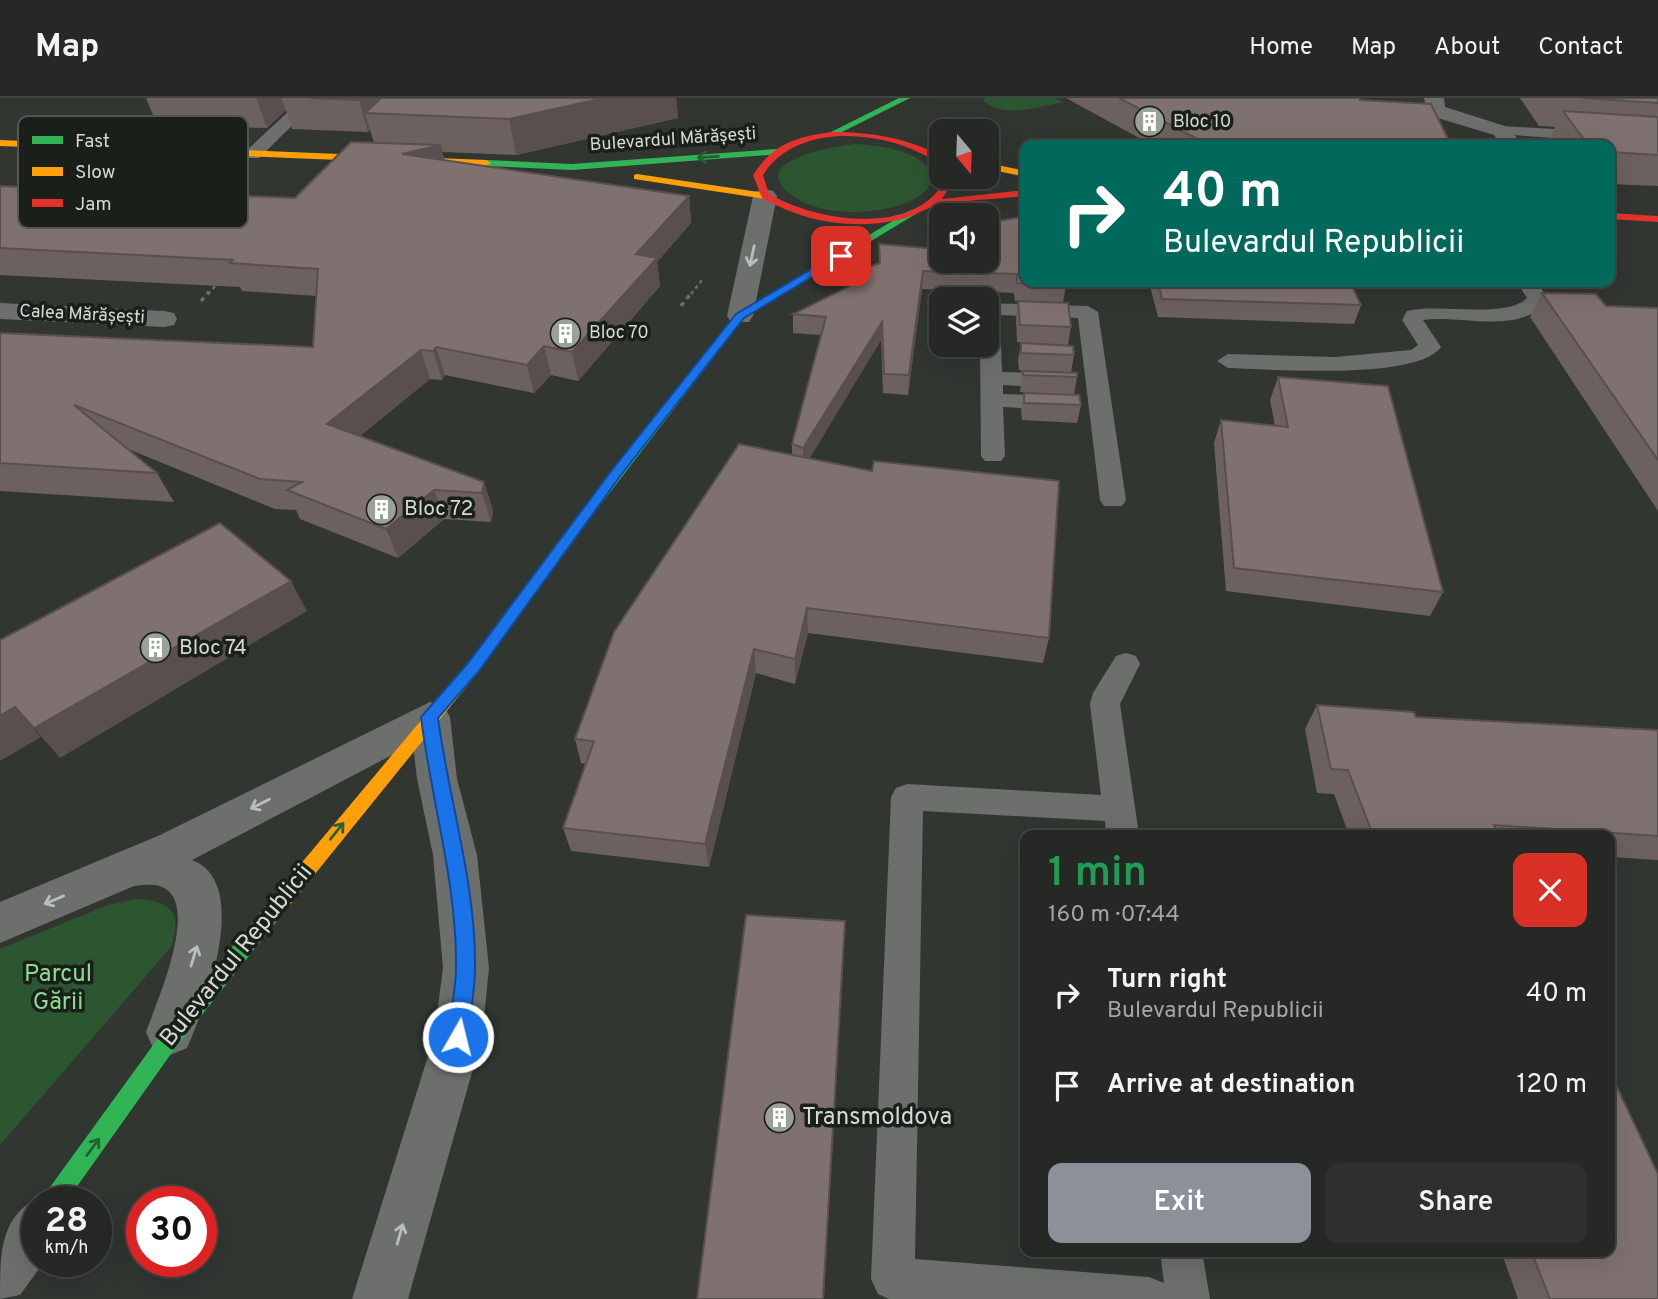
<!DOCTYPE html>
<html lang="en">
<head>
<meta charset="utf-8">
<style>
	:root { --surface:#252825; --page:#2d302d; --text:#f1f3f6; --muted:#a3a6a7; --line:#424442; --accent:#8c9099 }
	body { margin:0; font-family:Overpass,sans-serif; background:var(--page); color:var(--text); height:100vh; display:flex; flex-direction:column; font-size:26px; white-space:nowrap }
	* { box-sizing:border-box; margin:0 }
	p { font-size:23px; color:var(--muted) }
	.icon { flex:none; width:38px; height:38px; fill:none; stroke:currentColor; stroke-width:2; stroke-linecap:round; stroke-linejoin:round }
	.map { position:relative; flex:1; overflow:hidden }
	.details { position:absolute; left:1020px; top:732px; width:595px; height:427px; display:flex; flex-direction:column; background:var(--surface); border-radius:14px; box-shadow:0 7px 28px #0002,0 0 0 2px var(--line) }
	.details>* { flex:none }
	.hud { position:absolute; left:1020px; top:42px; width:595px; height:147px; border-radius:14px; box-shadow:0 7px 28px #0002,0 0 0 2px var(--line); background:#00695c; color:#fff; overflow:hidden }
	.needle { width:46px; rotate:161deg }
	.buttons { position:absolute; left:929px; top:21px; display:grid; gap:14px }
	.buttons a { display:grid; place-items:center; width:70px; height:70px; border-radius:14px; background:var(--surface); box-shadow:0 7px 28px #0002,0 0 0 2px var(--line); font-size:35px }
	.speed { position:absolute; left:21px; top:1088px; display:flex; gap:14px; font-size:35px; font-weight:700; text-align:center }
	.speed>* { display:grid; place-content:center; width:91px; height:91px; border-radius:50%; background:var(--surface); box-shadow:0 7px 28px #0002,0 0 0 2px var(--line); line-height:1 }
	.speed small { font-size:18px; font-weight:400 }
	.speed .limit { border:10px solid #d22; background:#fff; color:#111 }
	.pin { position:absolute; display:grid; place-items:center; width:60px; height:60px; color:#fff; margin:-30px; border-radius:14px; box-shadow:0 4px 10px #0006 }
	.me { position:absolute; width:77px; margin:-38px; rotate:8deg; stroke-linejoin:round; filter:drop-shadow(0 0 5px #0008) }
	.turn { display:flex; align-items:center; gap:24px; height:147px; padding:0 28px; font-size:32px }
	.turn .icon { width:91px; height:91px; stroke-width:2.5 }
	.turn b { display:block; font-size:49px; line-height:60px }
	.round { display:grid; place-items:center; flex:none; width:74px; height:74px; border-radius:14px; background:var(--page) }
	.summary { display:flex; align-items:center; justify-content:space-between; height:119px; padding:0 28px }
	h1 { font-size:42px; font-weight:600; line-height:52px; color:#1e9e55 }
	.primary-button { display:flex; gap:14px; margin-top:auto; padding:14px 28px }
	.primary-button a { flex:1; height:80px; border-radius:14px; background:var(--accent); color:#fff; font-size:28px; font-weight:600; line-height:80px; text-align:center }
	.primary-button a+a { background:var(--page); color:var(--text) }
	ul { padding:0; list-style:none }
	li { display:flex; align-items:center; gap:21px; height:91px; padding:0 28px }
	li div { flex:1 }
	li b { display:block; font-size:26px }
	li em { font-style:normal }
	header { display:flex; align-items:center; gap:42px; box-sizing:border-box; height:98px; padding:0 35px; background:var(--surface); border-bottom:2px solid var(--line) }
	header strong { font-size:33px }
	nav { display:flex; gap:38px; margin-inline-start:auto; font-size:24px }
	.map>svg:first-child { display:block }
	.green { fill:#2c5630 }
	.lines { fill:none; stroke-linecap:round; stroke-linejoin:round }
	.path-far1 { stroke:#6b6e6b; stroke-width:2.5; stroke-dasharray:3.5 3.5; stroke-linecap:butt }
	.path { stroke:#6b6e6b; stroke-width:3.5; stroke-dasharray:4.5 4.5; stroke-linecap:butt }
	.lane { fill:#6c6f6c; fill-rule:evenodd }
	.street { fill:#6c6f6c; fill-rule:evenodd }
	.fast { fill:#30b455; fill-rule:evenodd }
	.slow { fill:#ff9f0a; fill-rule:evenodd }
	.jam { fill:#e5322d; fill-rule:evenodd }
	.wall { fill:#6d615f }
	.shaded-wall { fill:#594f4e }
	.building { fill:#7f716f; stroke:#594f4e; stroke-width:2 }
	.oneway { stroke:#246235 }
	.oneway2 { stroke:#b8bfb9 }
	.route { fill:#1a73e8; stroke:#114b97; stroke-width:2 }
	.labels { text-anchor:middle; dominant-baseline:central; stroke-width:7; stroke-linejoin:round; paint-order:stroke }
	.far-poi-label { font-size:18px; fill:#d2dad3; stroke:#1a1f1a; text-anchor:start }
	.far-street-label { font-size:18px; fill:#d2dad3; stroke:#1a1f1a }
	.poi-label { font-size:21px; fill:#d2dad3; stroke:#1a1f1a; text-anchor:start }
	.near-street-label { font-size:24px; fill:#d2dad3; stroke:#1a1f1a }
	.near-park-label { font-size:24px; fill:#8bdd91; stroke:#1a1f1a }
	.near-poi-label { font-size:24px; fill:#d2dad3; stroke:#1a1f1a; text-anchor:start }
	.key { fill:#1a1f1a; stroke:#515752; stroke-width:2 }
	.key-label { font-size:19px; fill:#d2dad3 }
</style>
</head>
<body>
<header>
<strong>Map</strong>
<nav><a>Home</a><a>Map</a><a>About</a><a>Contact</a></nav>
</header>
<div class="map">
<svg width="1658" height="1201" viewBox="0 0 1658 1201">
	<rect width="100%" height="100%" fill="#313631"/>
	<path class="green" d="M985 0H1055L1063 4C1036 9 1007 21 983 3Z
		M855 46C874 47 934 53 931 82 930 90 921 98 914 101 882 118 819 120 790 96 747 62 836 48 855 46Z
		M137 801C171 803 183 815 171 849L0 1047V851L108 807Z"/>
	<g class="lines">
		<path class="path-far1" d="M208 196 217 186
			M691 196 702 182"/>
		<path class="path" d="M201 203 209 194
			M681 208 692 194"/>
		<path class="lane" d="M303 0H320L259 60H247L245 56 247 52Z
			M1501 28 1658 37V47L1495 36V30Z
			M1517 184H1537L1548 201C1522 239 1461 216 1423 222L1441 249C1417 283 1269 271 1228 270L1217 263 1228 256 1335 259 1411 252 1418 247 1402 222 1407 213C1438 205 1506 221 1527 200Z
			M987 205 1088 208 1098 214 1126 402 1122 408H1104L1100 402 1078 220 1000 217 1002 274 1062 276 1073 283 1062 290 1003 287V296L1062 298 1073 305 1062 312 1003 309 1005 358 1001 363H985L981 358 980 247H987Z
			M1126 555 1136 558 1140 566 1120 606 1139 737H1106L1105 723 923 713 915 1161 1149 1179 1164 1185 1160 1153H1202L1210 1201H889L878 1196 871 1181 891 699 896 690 907 686 1101 697 1090 606 1093 595 1116 558Z"/>
		<path class="street" d="M1424 0H1444L1445 9 1508 29 1523 47H1501L1494 37 1428 17Z
			M765 91 773 93 777 98 753 218 749 224H731L727 218 753 98 757 93Z
			M0 205 164 213 174 215 177 221 174 227 164 229 0 221Z
			M430 604 444 608 450 619 457 681 477 757 489 870 482 939 408 1201H352L434 939 443 870 433 757 417 681 413 646 192 762C253 785 204 911 187 950L170 957 153 950 146 934C156 906 198 812 166 791 157 785 144 787 134 788L0 845V804L160 737Z
			M37 1100 48 1104H37V1164H44L20 1197 0 1201C0 1156 0 1120 37 1100Z"/>
		<path class="fast" d="M899 0H910L838 36 831 34Z
			M777 51 780 52V56L572 72 486 68 481 65 486 62 572 66Z
			M911 112 919 114 744 220 575 440H565L563 437 565 434 736 216Z
			M270 809 277 811 279 817 277 823 173 953 66 1104H42L45 1096 159 939 263 811Z"/>
		<path class="slow" d="M0 42 486 62 491 65 486 68 0 48Z
			M987 65 1026 73V79L987 71Z
			M637 76 765 95 770 98 765 101 634 81V77Z
			M570 433 575 434 577 437 575 440 479 573 277 823 270 825 263 823 261 817 263 811 469 565 565 434Z"/>
		<path class="jam" d="M832 34C871 34 907 40 942 58V65C928 59 915 52 901 47 855 32 792 32 763 77L769 96C818 124 917 140 947 79H956L942 101 1026 92V98C997 101 967 102 939 107 925 110 913 119 898 122 851 132 804 124 762 100L753 77C774 45 796 39 832 34Z
			M1610 115 1658 118V124L1610 121Z"/>
	</g>
	<path class="wall" d="M146 0H676L678 20 516 57 442 54 444 62 689 98 691 125 657 164 660 188 578 283 551 277 534 295 445 277 442 282 430 281 360 338 484 384 493 413 491 424 444 421 398 460 300 421 296 412 275 411 128 351 157 375 174 404 0 393V235L313 249 317 198 242 193 240 189 0 177V88L295 100 374 44 370 32 368 34 292 31 286 12 267 30 157 27Z
		M1066 0H1360V2L1451 47H1152Z
		M1520 0H1658V88L1610 86V47H1552L1549 42 1555 29 1539 28Z
		M879 146 926 150 987 163 1066 186 1063 205 1071 229 1068 247 1017 244 1016 220 1018 203H1015L1014 195 922 191 908 297 883 295 881 242 809 360 1049 540 1043 565 808 535 795 586 756 575 709 769 571 753 563 730 586 666 581 665 575 641 792 357V346L821 237 793 235V216L851 188V175L879 165Z
		M1149 184H1350L1361 207 1354 226 1158 219Z
		M1542 195 1606 208 1658 210V413L1530 219Z
		M1021 245 1074 257 1071 275 1019 272 1018 262Z
		M1022 273 1077 279 1074 297 1020 294Z
		M1278 279 1443 494 1430 518 1226 493 1214 345 1221 322 1275 328 1270 302Z
		M1024 295 1081 307 1077 325 1022 322 1021 312Z
		M1317 607 1416 619 1658 632V762L1610 759V737H1349L1334 696 1317 695 1305 631Z
		M1501 1153H1610L1658 1201H1518Z"/>
	<path class="shaded-wall" d="M256 0H281L286 12 267 30Z
		M360 0H399L365 15 370 32 368 34 359 2Z
		M604 0H676L678 20 516 57 509 21Z
		M441 47 447 73 402 56Z
		M689 98 691 125 657 164 660 188 578 283 572 254 636 156Z
		M923 173 922 191 908 297 909 277Z
		M882 224 881 242 804 370 803 350Z
		M544 248 551 277 534 295 527 267Z
		M436 249 445 277 442 282 433 253Z
		M421 252 430 281 339 355 327 326Z
		M484 384 493 413 491 424 482 395Z
		M434 392 444 421 398 460 386 431Z
		M291 483 307 513 60 660 34 630Z
		M807 510 808 535 795 586V561Z
		M754 551 756 575 709 769 705 746Z
		M15 609 41 639 0 663V618Z
		M845 823 824 1201H823Z"/>
	<path class="building" d="M310 0H360L359 2Z
		M381 0H604L509 21 365 15Z
		M1119 0H1360V2L1431 6 1451 47H1209Z
		M1582 0H1658V5Z
		M1563 13 1658 19V57L1610 54V47H1588Z
		M351 44 441 47 402 56 689 98 636 156 657 160 572 254 544 248 527 267 436 249 433 253 421 252 327 326 484 384 482 395 434 392 386 431 287 392 302 384 260 381 74 307 157 375 0 365V235L313 249 318 171 230 165 233 162 0 150V88L295 100Z
		M1026 118V184H1066V186L1017 185V176L923 173 909 277 884 276 882 224 803 350 792 346 826 219 793 216 852 187 851 175 880 165 879 146 926 150 942 144V163H987V125Z
		M1158 184H1350L1361 207 1162 201Z
		M1542 195 1596 196 1606 208 1658 210V362Z
		M1018 203 1068 205 1071 229 1020 227Z
		M1021 245 1073 248 1074 257 1021 255Z
		M1022 273 1077 275V279L1023 277Z
		M1278 279 1388 288 1443 494 1234 470 1221 322 1288 329Z
		M1024 295 1079 297 1081 307 1024 305Z
		M739 346 872 373 874 363 1059 383 1049 540 807 510 795 561 754 551 705 746 563 730 594 643 575 641 614 534Z
		M220 425 291 483 34 630 15 609 0 618V542Z
		M1317 607 1414 614 1416 619 1658 632V738L1494 727 1499 737H1373L1348 672 1331 671Z
		M746 817 845 823 823 1201H697Z
		M1610 974 1658 1076V1201H1550L1531 1153H1610Z"/>
	<defs><path id="oneway-shaft" d="M-6 0H5M1.5-3L5.5 0L1.5 3" fill="none" stroke-width="1.6" stroke-linecap="round" stroke-linejoin="round" transform="scale(1.75)"/></defs>
	<g class="oneway">
		<use href="#oneway-shaft" transform="translate(708 59) rotate(176)"/>
		<use href="#oneway-shaft" transform="translate(337 733) rotate(-51)"/>
		<use href="#oneway-shaft" transform="translate(93 1049) rotate(-54)"/>
	</g>
	<g class="oneway2">
		<use href="#oneway-shaft" transform="translate(752 158) rotate(102)"/>
		<use href="#oneway-shaft" transform="translate(260 706) rotate(153)"/>
		<use href="#oneway-shaft" transform="translate(54 802) rotate(157)"/>
		<use href="#oneway-shaft" transform="translate(194 858) rotate(-73)"/>
		<use href="#oneway-shaft" transform="translate(400 1136) rotate(-74)"/>
	</g>
	<path class="route" d="M837 156 846 158 744 220 621 377 479 573 438 620C449 703 476 785 475 870 475 892 470 916 468 939L465 946 458 949 450 946 448 939C450 916 456 892 456 869 457 785 431 702 421 619L468 565 612 372 736 216Z"/>
	<defs>
		<symbol id="building-disc" viewBox="-11 -11 22 22"><circle r="9.5" fill="#9aa19a" stroke="#1a1f1a"/><path d="M-4-6H4V6H1V3H-1V6H-4ZM-2.5-4.3h1.7v1.8h-1.7ZM.8-4.3h1.7v1.8H.8ZM-2.5-1h1.7V.8h-1.7ZM.8-1h1.7V.8H.8Z" fill="#fff"/></symbol>
	</defs>
	<g fill-rule="evenodd">
		<use href="#building-disc" x="1132" y="6" width="35" height="35"/>
		<use href="#building-disc" x="548" y="218" width="35" height="35"/>
		<use href="#building-disc" x="364" y="394" width="35" height="35"/>
		<use href="#building-disc" x="138" y="532" width="35" height="35"/>
		<use href="#building-disc" x="762" y="1002" width="35" height="35"/>
	</g>
	<g class="labels">
		<g class="far-poi-label">
			<text x="1173" y="24">Bloc 10</text>
			<text x="589" y="235">Bloc 70</text>
		</g>
		<g class="far-street-label">
			<text transform="translate(673 42) rotate(-4)">Bulevardul Mărășești</text>
			<text transform="translate(82 217) rotate(3)">Calea Mărășești</text>
		</g>
		<g class="poi-label">
			<text x="404" y="411">Bloc 72</text>
			<text x="179" y="550">Bloc 74</text>
		</g>
		<g class="near-street-label">
			<text transform="translate(237 858) rotate(-51)">Bulevardul Republicii</text>
		</g>
		<g class="near-park-label">
			<text x="58" y="877">Parcul<tspan x="58" dy="28">Gării</tspan></text>
		</g>
		<g class="near-poi-label">
			<text x="802" y="1020">Transmoldova</text>
		</g>
	</g>
	<rect x="18" y="18" width="230" height="112" rx="10" class="key"/>
	<rect x="32" y="38" width="31" height="8" fill="#30b455"/>
	<rect x="32" y="69" width="31" height="9" fill="#ff9f0a"/>
	<rect x="32" y="101" width="31" height="8" fill="#e5322d"/>
	<g class="key-label">
		<text x="75" y="49">Fast</text>
		<text x="75" y="80">Slow</text>
		<text x="75" y="112">Jam</text>
	</g>
</svg>
<div class="buttons">
<a><svg class="needle" viewBox="-14 -14 28 28"><path d="M0-13l5 13h-10z" fill="#e53935"/><path d="M0 13l5-13h-10z" fill="#a3a6a7"/></svg></a>
<a><svg class="icon" aria-label="sound" viewBox="0 0 24 24"><path d="M4 9h4l5-4v14l-5-4H4zM17 9q2 3 0 6"/></svg></a>
<a><svg class="icon" aria-label="layers" viewBox="0 0 24 24"><path d="M12 4l9 5-9 5-9-5zM3 14l9 5 9-5"/></svg></a>
</div>
<div class="speed"><div>28<small>km/h</small></div><div class="limit">30</div></div>
<div class="pin" style="left:841px;top:158px;background:#d93025"><svg class="icon" aria-label="arrive" viewBox="0 0 24 24"><path d="M6 21V4h12l-3 4 3 4H6"/></svg></div>
<svg class="me" style="left:458px;top:939px" viewBox="-20 -20 40 40"><circle r="17" fill="#1a73e8" stroke="#fff" stroke-width="3"/><path d="M0-11L8 9 0 5-8 9z" fill="#fff"/></svg>
<div class="hud">
<div class="turn"><svg class="icon" aria-label="right" viewBox="0 0 24 24"><path d="M7 20v-9h11M14 6l5 5-5 5"/></svg><div><b>40 m</b>Bulevardul Republicii</div></div>
</div>
<section class="details">
<div class="summary"><div><h1>1 min</h1><p>160 m · 07:44</p></div><a class="round" style="background:#d93025;color:#fff"><svg class="icon" aria-label="close" viewBox="0 0 24 24"><path d="M6 6l12 12M18 6L6 18"/></svg></a></div>
<ul>
<li><svg class="icon" aria-label="right" viewBox="0 0 24 24"><path d="M7 20v-9h11M14 6l5 5-5 5"/></svg><div><b>Turn right</b><p>Bulevardul Republicii</p></div><em>40 m</em></li>
<li><svg class="icon" aria-label="arrive" viewBox="0 0 24 24"><path d="M6 21V4h12l-3 4 3 4H6"/></svg><div><b>Arrive at destination</b></div><em>120 m</em></li>
</ul>
<div class="primary-button"><a>Exit</a><a>Share</a></div>
</section>
</div>
</body>
</html>
